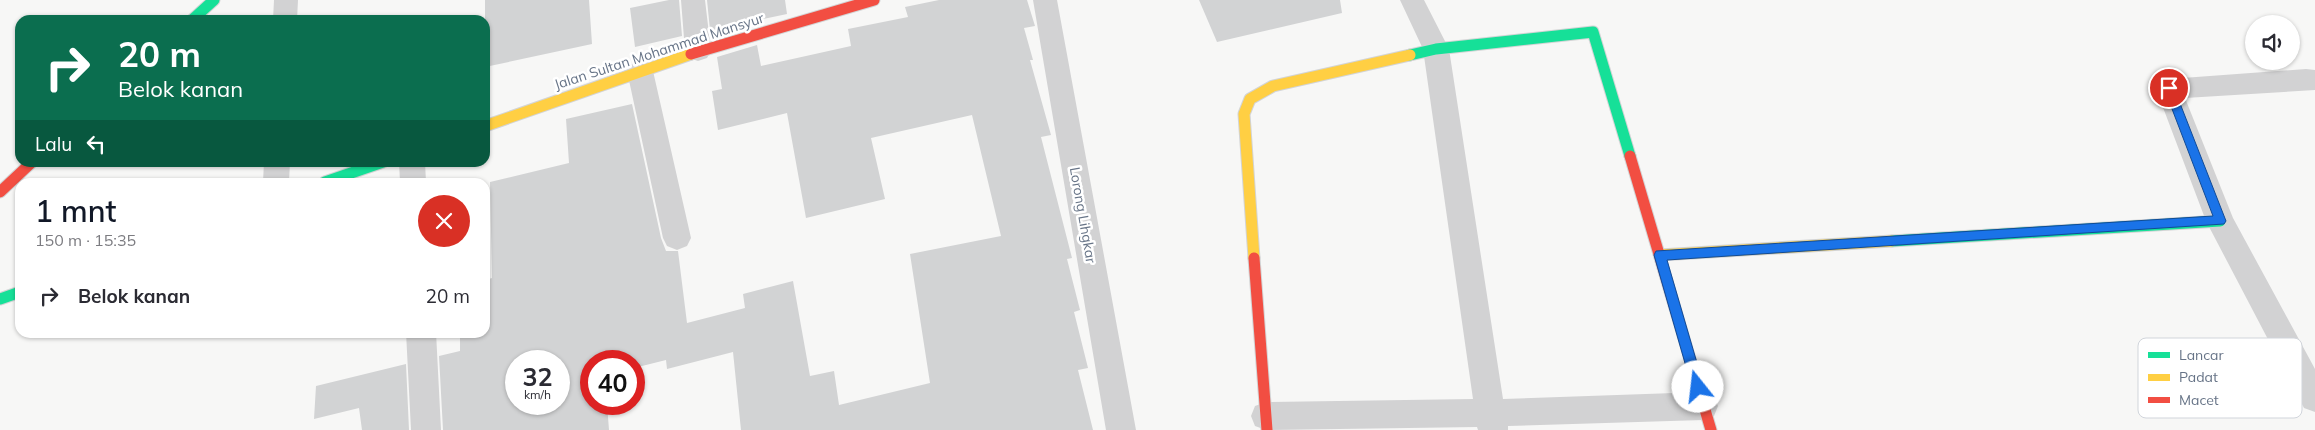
<!DOCTYPE html>
<html lang="id">
<head>
<meta charset="utf-8">
<style>
	:root { --surface:#fff; --page:#f2f2f3; --text:#2b2b33; --muted:#7c7c81; --accent:#111827 }
	body { margin:0; font-family:Mulish,sans-serif; background:var(--page); color:var(--text); height:100vh; display:flex; flex-direction:column; font-size:19px; white-space:nowrap }
	* { box-sizing:border-box; margin:0 }
	p { font-size:16px; color:var(--muted) }
	.icon { flex:none; width:28px; height:28px; fill:none; stroke:currentColor; stroke-width:2; stroke-linecap:round; stroke-linejoin:round }
	.map { position:relative; flex:1; overflow:hidden }
	.side { position:absolute; left:15px; top:178px; width:475px; height:160px; display:flex; flex-direction:column; background:var(--surface); border-radius:15px; box-shadow:0 1px 4px #0004 }
	.side>* { flex:none }
	.hud { position:absolute; left:15px; top:15px; width:475px; height:152px; border-radius:15px; box-shadow:0 1px 4px #0004; background:#0b6e4f; color:#fff; overflow:hidden }
	.buttons { position:absolute; left:2245px; top:15px; display:grid; gap:10px }
	.buttons a { display:grid; place-items:center; width:55px; height:55px; border-radius:50%; background:var(--surface); box-shadow:0 1px 4px #0004; font-size:25px }
	.speed { position:absolute; left:505px; top:350px; display:flex; gap:10px; font-size:25px; font-weight:700; text-align:center }
	.speed>* { display:grid; place-content:center; width:65px; height:65px; border-radius:50%; background:var(--surface); box-shadow:0 1px 4px #0004; line-height:1 }
	.speed small { font-size:12px; font-weight:400 }
	.speed .limit { border:8px solid #d22; background:#fff; color:#111 }
	.pin { position:absolute; display:grid; place-items:center; width:42px; height:42px; color:#fff; margin:-21px; border:2px solid #fff; border-radius:50%; box-shadow:0 1px 5px #0007 }
	.me { position:absolute; width:55px; margin:-28px; rotate:344deg; stroke-linejoin:round; filter:drop-shadow(0 0 4px #0008) }
	.turn { display:flex; align-items:center; gap:18px; height:105px; padding:0 20px; font-size:22px }
	.turn .icon { width:65px; height:65px; stroke-width:2.5 }
	.turn b { display:block; font-size:35px; line-height:42px }
	.then { display:flex; align-items:center; height:48px; padding:0 20px; background:#0003; gap:10px; font-size:19px }
	.round { display:grid; place-items:center; flex:none; width:52px; height:52px; border-radius:26px; background:var(--page) }
	.headline { display:flex; align-items:center; justify-content:space-between; height:85px; padding:0 20px }
	h1 { font-size:30px; font-weight:600; line-height:38px; color:var(--accent) }
	ul { padding:0; list-style:none }
	li { display:flex; align-items:center; gap:15px; height:65px; padding:0 20px }
	li div { flex:1 }
	li b { display:block; font-size:19px }
	li em { font-style:normal }
	.map>svg:first-child { display:block }
	.building { fill:#d2d3d4; fill-rule:evenodd }
	.lines { fill:none; stroke-linecap:round; stroke-linejoin:round }
	.fast-casing { stroke:#d3d4d5; stroke-width:13 }
	.slow-casing { stroke:#d3d4d5; stroke-width:13 }
	.jam-casing { stroke:#d3d4d5; stroke-width:13 }
	.street { fill:#d2d2d3; fill-rule:evenodd }
	.fast { stroke:#16e098; stroke-width:11 }
	.slow { stroke:#ffcf43; stroke-width:11 }
	.jam { stroke:#f24e42; stroke-width:11 }
	.route { fill:#1a73e8; stroke:#114b97 }
	.labels { text-anchor:middle; dominant-baseline:central; stroke-width:5; stroke-linejoin:round; paint-order:stroke }
	.street-label { font-size:14px; fill:#677487; stroke:#fff }
	.key { fill:#fff; stroke:#d1d5db; stroke-width:1 }
	.key-label { font-size:14px; fill:#677487 }
</style>
</head>
<body>
<div class="map">
<svg width="2315" height="430" viewBox="0 0 2315 430">
	<rect width="100%" height="100%" fill="#f7f7f6"/>
	<path class="building" d="M485 0H589L592 44 485 67Z
		M669 0H679L682 36 635 47 630 8Z
		M707 0H785L787 14 753 21V24L714 35 713 30H710Z
		M939 0H1027L1035 26 1024 28 1033 60H1030L1051 135 1041 137 1072 258 1067 259 1080 310 1074 312 1088 368 1078 370 1093 430H741L733 352 667 369 666 360 634 368V361H591V404H607L609 430H443L439 356 460 351V332H485V280L492 278 490 182 569 163 566 119 632 104 661 238 666 251H678L687 323 745 308 743 294 793 281 810 376 834 371 839 405 930 383 910 254 1001 236 972 115 871 138 885 199 806 218 787 113 718 130 712 91 722 89 717 57 757 45 761 66 851 46 848 29 908 17 905 7ZM516 361H559V404H516Z
		M1199 0H1340L1342 13 1217 42Z
		M406 364 409 430H362L359 408 314 419 316 386Z"/>
	<g class="lines">
		<defs>
			<path id="fast" d="M192 20 214 0
				M1410 55 1436 49 1593 32 1630 156
				M325 182 383 162
				M1892 241 2220 221
				M0 299 20 292"/>
			<path id="slow" d="M485 126 691 54
				M1660 255 1892 241
				M1254 258 1244 114 1250 99 1273 86 1410 55"/>
			<path id="jam" d="M691 54 874 0
				M1630 156 1711 430
				M0 192 32 162
				M1254 258 1267 430"/>
		</defs>
		<use href="#fast" class="fast-casing"/>
		<use href="#slow" class="slow-casing"/>
		<use href="#jam" class="jam-casing"/>
		<path class="street" d="M274 0H298L297 20H273Z
			M681 0H705L711 51 707 58 698 61 689 58 685 51Z
			M1033 0H1057L1136 430H1106Z
			M1400 0H1424L1449 49 1503 399 1703 392 1714 396 1718 406 1714 416 1703 420 1508 426V430H1478L1477 427 1266 430 1255 426 1251 416 1255 406 1266 402 1473 399 1423 49Z
			M640 61 649 64 653 71 691 238 687 246 677 250 667 246 663 238 627 71 631 64Z
			M2306 69 2315 70V90L2185 98 2233 218 2315 369V412L2304 408 2206 221 2156 89 2160 82 2169 79Z
			M264 162H290L289 182H263Z
			M399 162H425L426 182H400Z
			M406 332H436L441 430H411Z"/>
		<use href="#fast" class="fast"/>
		<use href="#slow" class="slow"/>
		<use href="#jam" class="jam"/>
	</g>
	<path class="route" d="M2169 84 2174 88 2226 221 2224 224 1667 260 1704 387 1702 391 1698 392 1693 391 1654 255 1656 251 2213 216 2164 88Z"/>
	<g class="labels">
		<g class="street-label">
			<text transform="translate(659 51) rotate(-18)">Jalan Sultan Mohammad Mansyur</text>
			<text transform="translate(1083 215) rotate(80)">Lorong Lihgkar</text>
		</g>
	</g>
	<rect x="2138" y="338" width="164" height="80" rx="8" class="key"/>
	<rect x="2148" y="352" width="22" height="6" fill="#16e098"/>
	<rect x="2148" y="374" width="22" height="7" fill="#ffcf43"/>
	<rect x="2148" y="397" width="22" height="6" fill="#f24e42"/>
	<g class="key-label">
		<text x="2179" y="360">Lancar</text>
		<text x="2179" y="382">Padat</text>
		<text x="2179" y="405">Macet</text>
	</g>
</svg>
<div class="buttons">
<a><svg class="icon" aria-label="sound" viewBox="0 0 24 24"><path d="M4 9h4l5-4v14l-5-4H4zM17 9q2 3 0 6"/></svg></a>
</div>
<div class="speed"><div>32<small>km/h</small></div><div class="limit">40</div></div>
<div class="pin" style="left:2169px;top:88px;background:#d93025"><svg class="icon" aria-label="arrive" viewBox="0 0 24 24"><path d="M6 21V4h12l-3 4 3 4H6"/></svg></div>
<svg class="me" style="left:1698px;top:387px" viewBox="-20 -20 40 40"><circle r="19" fill="#fff"/><path d="M0-13L10 11 0 6-10 11z" fill="#1a73e8"/></svg>
<div class="hud">
<div class="turn"><svg class="icon" aria-label="right" viewBox="0 0 24 24"><path d="M7 20v-9h11M14 6l5 5-5 5"/></svg><div><b>20 m</b>Belok kanan</div></div>
<div class="then">Lalu<svg class="icon" aria-label="left" viewBox="0 0 24 24"><path d="M17 20v-9H6M10 6l-5 5 5 5"/></svg></div>
</div>
<section class="side">
<div class="headline"><div><h1>1 mnt</h1><p>150 m · 15:35</p></div><a class="round" style="background:#d93025;color:#fff"><svg class="icon" aria-label="close" viewBox="0 0 24 24"><path d="M6 6l12 12M18 6L6 18"/></svg></a></div>
<ul>
<li><svg class="icon" aria-label="right" viewBox="0 0 24 24"><path d="M7 20v-9h11M14 6l5 5-5 5"/></svg><div><b>Belok kanan</b></div><em>20 m</em></li>
</ul>
</section>
</div>
</body>
</html>
